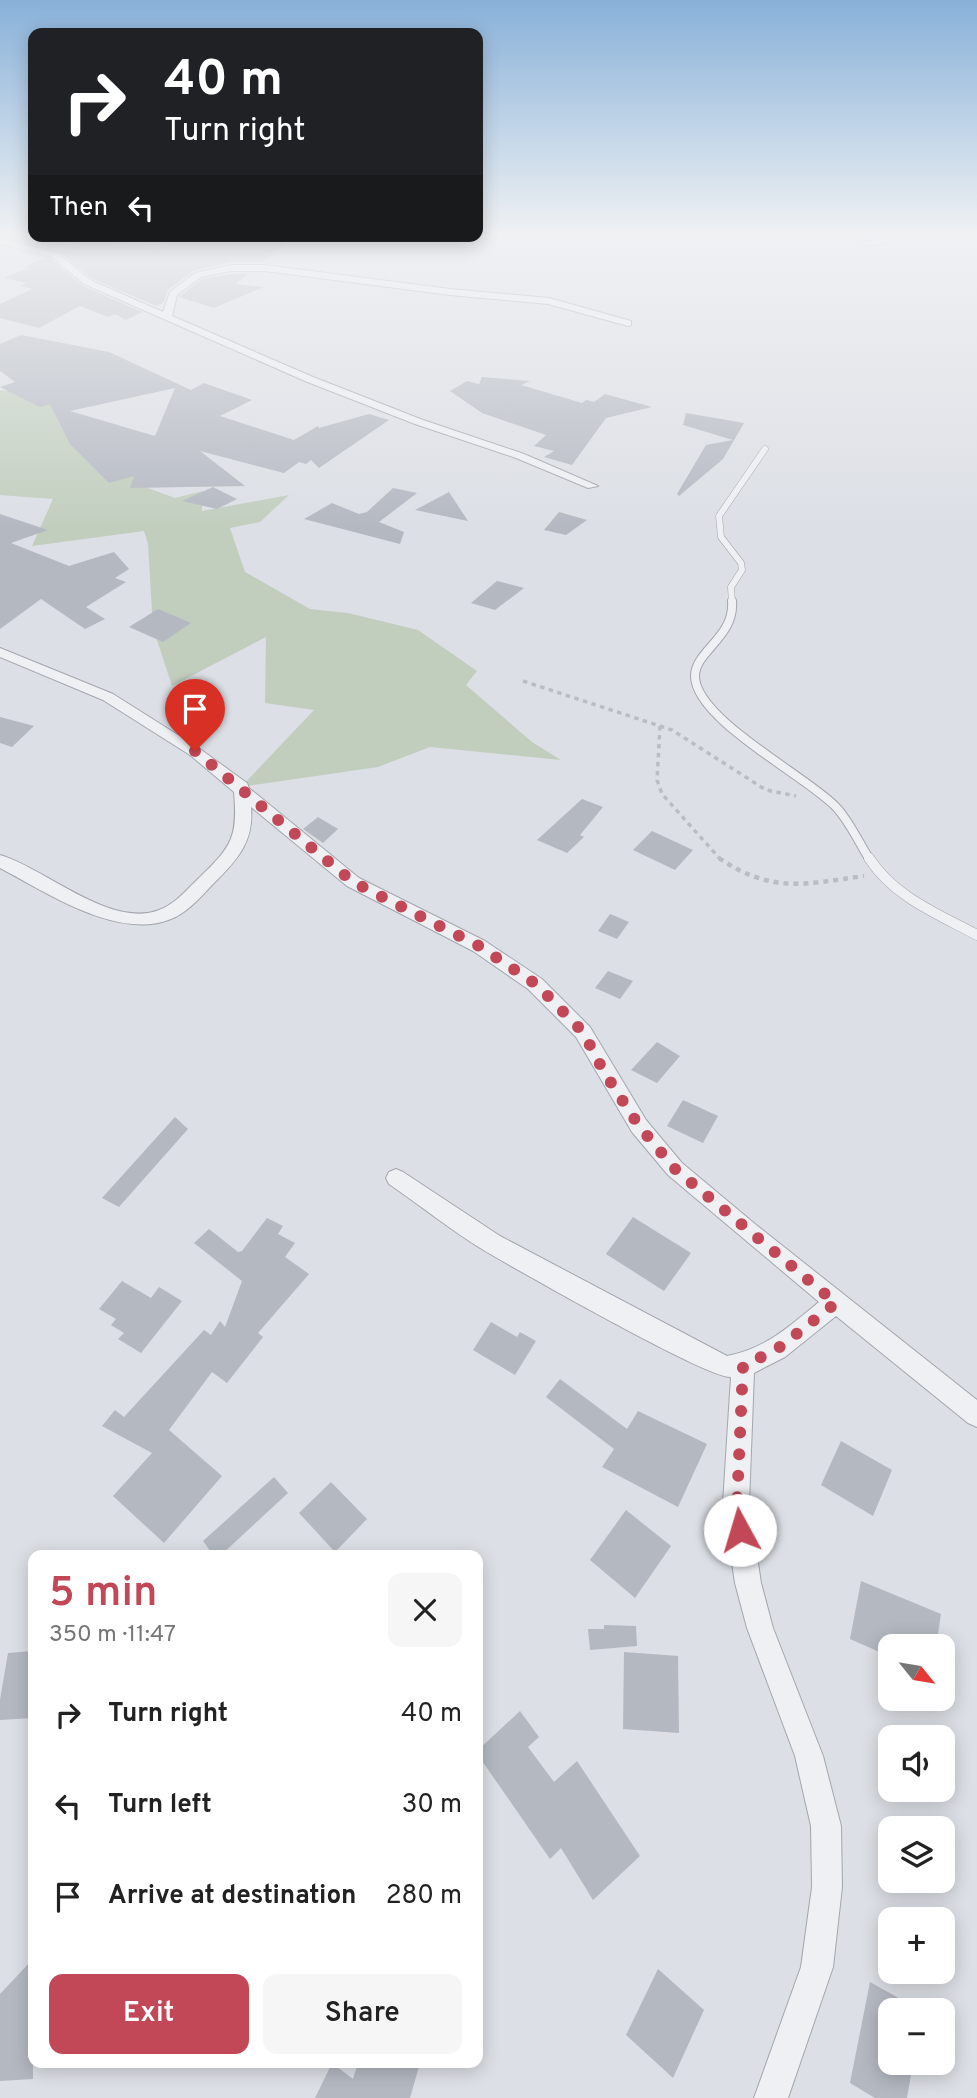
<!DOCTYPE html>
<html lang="en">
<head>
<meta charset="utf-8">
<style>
	:root { --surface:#fff; --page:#f6f6f6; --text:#222; --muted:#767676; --accent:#c24857 }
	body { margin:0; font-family:Overpass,sans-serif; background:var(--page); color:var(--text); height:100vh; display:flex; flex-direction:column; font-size:26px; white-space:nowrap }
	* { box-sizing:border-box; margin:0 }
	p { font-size:23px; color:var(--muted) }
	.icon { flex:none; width:38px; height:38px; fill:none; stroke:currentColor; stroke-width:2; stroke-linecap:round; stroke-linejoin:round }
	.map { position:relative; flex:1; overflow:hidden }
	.side { position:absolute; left:28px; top:1550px; width:455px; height:518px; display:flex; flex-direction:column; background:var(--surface); border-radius:14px; box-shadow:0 4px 18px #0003 }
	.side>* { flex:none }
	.banner { position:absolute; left:28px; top:28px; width:455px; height:214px; border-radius:14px; box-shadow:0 4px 18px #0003; background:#202124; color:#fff; overflow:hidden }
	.needle { width:46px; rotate:120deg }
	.buttons { position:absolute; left:878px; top:1634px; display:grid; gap:14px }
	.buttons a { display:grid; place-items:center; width:77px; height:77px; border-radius:14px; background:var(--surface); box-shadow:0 4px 18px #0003; font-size:35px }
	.pin { position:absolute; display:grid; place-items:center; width:60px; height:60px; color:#fff; margin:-72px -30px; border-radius:50% 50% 50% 0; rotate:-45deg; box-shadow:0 0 7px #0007 }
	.pin .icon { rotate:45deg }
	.me { position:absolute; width:77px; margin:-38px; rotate:354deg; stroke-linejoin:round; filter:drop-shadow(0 0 5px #0008) }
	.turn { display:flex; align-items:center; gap:24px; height:147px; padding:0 21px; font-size:32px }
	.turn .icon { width:91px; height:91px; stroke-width:2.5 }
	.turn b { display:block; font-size:49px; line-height:60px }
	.then { display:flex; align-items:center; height:66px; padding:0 21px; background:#0003; gap:14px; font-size:26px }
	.round { display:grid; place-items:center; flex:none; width:74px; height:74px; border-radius:14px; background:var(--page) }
	.head { display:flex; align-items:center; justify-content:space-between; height:119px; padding:0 21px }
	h1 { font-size:42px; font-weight:600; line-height:52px; color:var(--accent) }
	.cta { display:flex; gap:14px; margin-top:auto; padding:14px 21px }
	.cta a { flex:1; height:80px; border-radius:14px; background:var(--accent); color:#fff; font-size:28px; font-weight:600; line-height:80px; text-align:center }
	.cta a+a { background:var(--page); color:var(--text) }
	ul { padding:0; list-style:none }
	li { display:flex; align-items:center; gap:21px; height:91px; padding:0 21px }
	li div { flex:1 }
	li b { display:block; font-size:26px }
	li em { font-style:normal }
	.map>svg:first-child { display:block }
	.green { fill:#c1cebe }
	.building { fill:#b4b8c1; fill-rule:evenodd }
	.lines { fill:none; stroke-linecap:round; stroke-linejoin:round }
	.service-far2-casing { stroke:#a2a6ae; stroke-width:7 }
	.service-far1-casing { stroke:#a2a6ae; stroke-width:10 }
	.service-casing { stroke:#a2a6ae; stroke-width:11 }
	.minor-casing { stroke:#a2a6ae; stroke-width:2 }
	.path-far1 { stroke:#babdc4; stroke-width:3.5; stroke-dasharray:4.5 4.5; stroke-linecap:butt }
	.path { stroke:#babdc4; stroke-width:4.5; stroke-dasharray:5 5; stroke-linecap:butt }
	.service-far2 { stroke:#eef0f4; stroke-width:6 }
	.service-far1 { stroke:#eef0f4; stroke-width:8 }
	.service { stroke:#eef0f4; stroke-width:10 }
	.minor { fill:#eef0f4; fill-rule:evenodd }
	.route { stroke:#c24857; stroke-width:12; stroke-dasharray:0 21.6 }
</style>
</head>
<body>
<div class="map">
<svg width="977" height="2098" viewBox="0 0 977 2098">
	<rect width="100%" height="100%" fill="#dcdfe5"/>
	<path class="green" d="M62 387 64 413 142 461 148 488 175 498 203 491 202 511 289 495 260 522 230 528 245 572 310 609 348 613 418 630 477 671 466 685 532 742 561 760 430 747 378 767 241 787 314 710 265 703 266 637 172 686 153 628 148 544 144 531 32 546 53 499 0 495V391Z"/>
	<path class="building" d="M188 236H295L262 262H230L193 271 168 290 163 303 156 306 91 278 60 252 89 240 157 249 167 240 182 242Z
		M45 258 51 259 83 286 142 312 126 320 115 314 108 317 80 306 39 328 0 318V304L33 289 20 286 26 283 4 278 28 268 23 267Z
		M231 274H248L235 284 264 287 214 308 179 297 202 279Z
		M21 335 109 352 191 390 204 383 252 400 220 416 294 440 318 426 319 428 369 414 389 420 319 468 311 460 306 464 299 462 284 473 200 451 245 486 130 488 134 476 109 483 70 444 50 404 40 407 0 387 15 382 0 371V344ZM175 388 155 436 70 411Z
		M482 377 530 381 521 385 582 403 586 400 594 402 605 394 652 407 606 418 572 465 544 457 554 451 534 446 546 435 482 413 450 391 467 381 479 384Z
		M686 413 744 423 723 459 679 496 677 494 706 445 733 440 683 425Z
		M213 487 237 499 217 509 182 501Z
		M393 488 417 493 379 522 404 532 400 544 304 519 332 503 359 514 367 512Z
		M449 492 468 521 415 510Z
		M559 512 587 520 566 535 544 530Z
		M0 514 48 530 11 543 69 566 114 552 129 569 115 578 126 582 86 607 105 619 85 629 41 599 0 629Z
		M497 581 524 588 495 610 471 603Z
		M158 609 191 623 163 642 129 627Z
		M0 717 34 726 12 747 0 743Z
		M582 799 603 807 580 835 584 837 567 853 537 840Z
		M318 817 338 829 323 843 303 829Z
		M652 831 693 850 675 870 633 850Z
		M610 914 629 922 617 939 598 931Z
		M608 971 633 981 620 999 595 988Z
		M657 1042 680 1056 657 1083 631 1070Z
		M683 1100 718 1116 703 1143 667 1126Z
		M175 1117 188 1129 119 1207 102 1198Z
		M633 1217 691 1253 664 1291 606 1254Z
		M267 1218 283 1226 278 1234 295 1243 285 1257 309 1274 258 1333 263 1337 227 1383 212 1372 169 1430 222 1476 164 1543 113 1496 152 1453 102 1426 115 1410 124 1417 204 1330 211 1335 220 1321 225 1327 242 1281 194 1243 209 1229 238 1252 242 1251Z
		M122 1281 151 1298 159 1287 182 1301 141 1353 118 1339 124 1333 111 1325 116 1319 99 1309Z
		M491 1322 517 1337 520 1332 536 1341 515 1375 473 1350Z
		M560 1379 627 1429 638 1411 707 1444 678 1507 602 1467 614 1449 546 1397Z
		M841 1441 892 1470 873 1516 821 1485Z
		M274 1477 288 1493 220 1556H214L203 1541Z
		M331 1482 367 1519 335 1552 299 1513Z
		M626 1510 671 1546 635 1598 590 1560Z
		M861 1581 941 1614 936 1647H891V1657L850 1639Z
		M604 1625 636 1626 637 1646 590 1650 588 1629H604Z
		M33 1651 29 1695 33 1694V1718L0 1720V1700L8 1653Z
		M624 1652 678 1656 679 1733 623 1729Z
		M520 1711 539 1737 528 1747 554 1782 577 1761 640 1856 593 1900 561 1848 550 1859 478 1755V1750Z
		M33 1959V2079L0 2081V1994Z
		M658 1969 704 2010 673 2078 626 2035Z
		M870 1982 922 2011H891V2063H913L907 2098H875L850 2083Z
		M332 2063 353 2079 358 2063H420L410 2098H315Z"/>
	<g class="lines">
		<defs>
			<path id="service-far2" d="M732 603 731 587 742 570 741 563 721 537 719 516 765 449"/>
			<path id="service-far1" d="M732 601C735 637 695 651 695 676 695 719 806 776 835 806 849 820 859 843 870 860"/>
			<path id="service" d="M869 858C894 897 938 914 977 935"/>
			<path id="minor" d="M904 235H926L865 246 861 243Z
				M0 238 58 253 90 280 163 312 170 292 195 273 231 265H265L450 289 549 298 631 321V325L628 326 548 304 450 295 265 271H231L201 277 177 295 172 316 313 377 423 420 524 454 598 486 588 488 516 458 415 424 305 381 84 284 52 257 0 244Z
				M0 648 113 694 200 749 247 783 249 788 359 878 485 941 542 979 590 1027 646 1120 682 1163 755 1224 977 1400V1427L968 1423 836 1316 785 1357 754 1373 749 1503 761 1583 773 1628 823 1756 841 1826 842 1887 833 1967 788 2098H754L801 1967 812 1887 811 1826 795 1756 747 1628 735 1583 723 1503 731 1377C710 1380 516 1269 485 1251 452 1231 421 1206 389 1184L386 1178 389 1172 396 1169 403 1172 500 1236 727 1356C767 1348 788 1327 819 1302L668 1175 632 1132 576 1037 528 989 473 951 347 886 251 807C254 840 239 858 216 881 203 894 189 912 171 919 118 941 46 892 0 868V855C45 868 110 929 159 910 176 904 188 888 201 876 232 846 238 836 234 792L190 755 103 700 0 657Z"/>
		</defs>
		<use href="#service-far2" class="service-far2-casing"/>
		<use href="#service-far1" class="service-far1-casing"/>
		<use href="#service" class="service-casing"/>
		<use href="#minor" class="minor-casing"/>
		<path class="path-far1" d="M523 681 672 730 766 790 796 796
			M660 726 657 780 662 794 721 860"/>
		<path class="path" d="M719 858C771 894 806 884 864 876"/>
		<use href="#service-far2" class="service-far2"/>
		<use href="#service-far1" class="service-far1"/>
		<use href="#service" class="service"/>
		<use href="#minor" class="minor"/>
	</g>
	<linearGradient id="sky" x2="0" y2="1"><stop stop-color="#88b1d9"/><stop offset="0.44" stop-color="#eff1f3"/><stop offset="1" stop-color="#eff1f3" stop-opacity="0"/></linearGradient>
	<rect width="977" height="529" fill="url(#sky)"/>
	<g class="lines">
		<path class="route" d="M195 751 353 882 479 946 536 984 583 1032 604 1072 639 1126 675 1169 836 1303 777 1349 743 1366 737 1503 740 1530"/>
	</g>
</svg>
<div class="buttons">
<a><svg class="needle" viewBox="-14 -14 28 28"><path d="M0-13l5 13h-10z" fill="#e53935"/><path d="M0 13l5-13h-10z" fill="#767676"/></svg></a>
<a><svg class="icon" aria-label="sound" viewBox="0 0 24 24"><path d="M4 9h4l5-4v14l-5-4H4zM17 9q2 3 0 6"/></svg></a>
<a><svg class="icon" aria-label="layers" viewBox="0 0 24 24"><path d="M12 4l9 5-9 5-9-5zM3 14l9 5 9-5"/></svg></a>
<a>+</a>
<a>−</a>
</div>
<div class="pin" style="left:195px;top:751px;background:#d93025"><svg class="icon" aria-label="arrive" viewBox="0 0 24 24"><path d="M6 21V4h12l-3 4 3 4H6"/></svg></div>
<svg class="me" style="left:740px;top:1530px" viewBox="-20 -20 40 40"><circle r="19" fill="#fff"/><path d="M0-13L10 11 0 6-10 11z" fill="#c24857"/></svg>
<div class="banner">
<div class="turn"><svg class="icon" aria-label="right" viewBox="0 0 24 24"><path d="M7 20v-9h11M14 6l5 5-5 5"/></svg><div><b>40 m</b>Turn right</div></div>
<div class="then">Then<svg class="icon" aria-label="left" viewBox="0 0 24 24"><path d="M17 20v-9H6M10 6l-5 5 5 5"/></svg></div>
</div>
<section class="side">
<div class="head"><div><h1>5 min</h1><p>350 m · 11:47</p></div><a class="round"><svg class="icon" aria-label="close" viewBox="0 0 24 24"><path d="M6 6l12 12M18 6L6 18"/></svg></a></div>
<ul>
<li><svg class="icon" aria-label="right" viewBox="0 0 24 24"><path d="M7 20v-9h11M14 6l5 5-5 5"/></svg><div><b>Turn right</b></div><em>40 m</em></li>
<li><svg class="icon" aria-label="left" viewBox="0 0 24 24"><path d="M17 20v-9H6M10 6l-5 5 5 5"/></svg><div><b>Turn left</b></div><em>30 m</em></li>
<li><svg class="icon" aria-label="arrive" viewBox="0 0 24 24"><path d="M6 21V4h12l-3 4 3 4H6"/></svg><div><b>Arrive at destination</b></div><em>280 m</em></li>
</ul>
<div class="cta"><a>Exit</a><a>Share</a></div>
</section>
</div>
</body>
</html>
